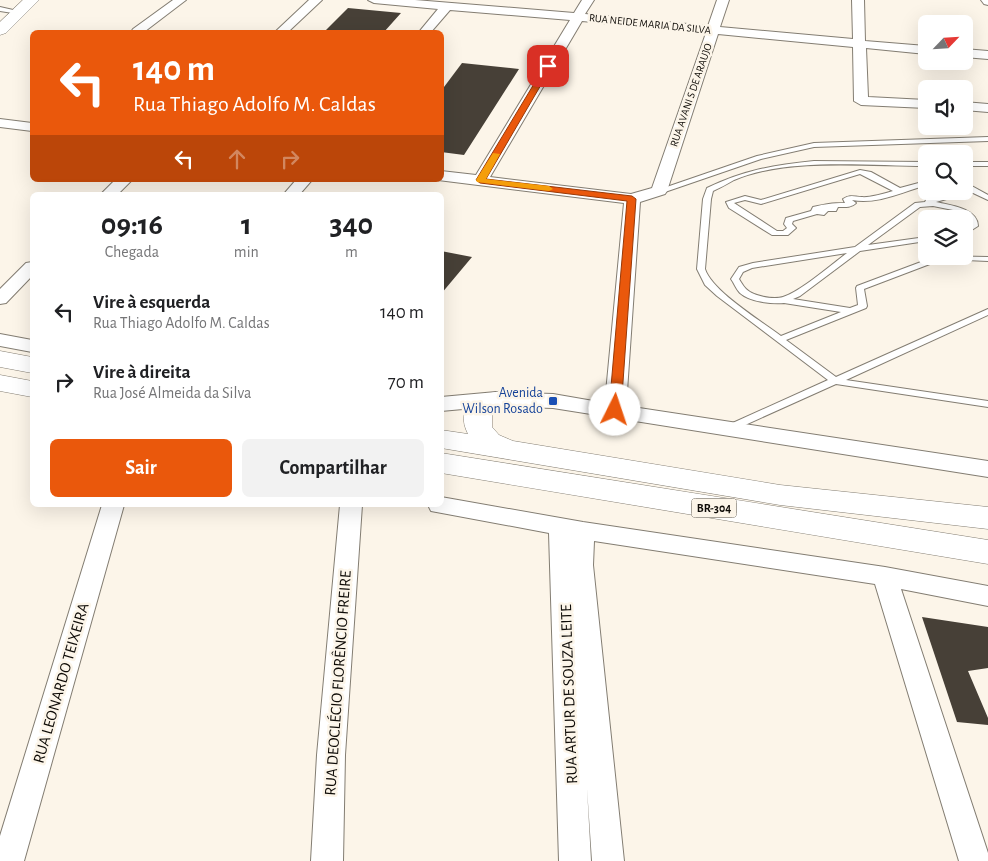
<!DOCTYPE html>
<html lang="pt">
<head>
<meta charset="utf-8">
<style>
	:root { --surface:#fff; --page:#f2f2f2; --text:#202124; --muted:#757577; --accent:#ea580c }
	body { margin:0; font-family:"Alegreya Sans",sans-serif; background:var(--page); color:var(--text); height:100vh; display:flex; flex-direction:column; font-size:19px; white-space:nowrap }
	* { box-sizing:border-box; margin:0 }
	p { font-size:16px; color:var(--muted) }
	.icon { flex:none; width:28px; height:28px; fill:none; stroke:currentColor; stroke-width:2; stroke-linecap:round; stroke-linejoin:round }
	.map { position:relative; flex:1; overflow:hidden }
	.panel { position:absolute; left:30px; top:192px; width:414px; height:315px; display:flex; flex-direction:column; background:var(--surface); border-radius:8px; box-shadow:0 5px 20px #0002 }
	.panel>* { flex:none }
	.banner { position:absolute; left:30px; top:30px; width:414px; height:152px; border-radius:8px; box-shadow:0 5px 20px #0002; background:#ea580c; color:#fff; overflow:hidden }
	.needle { width:32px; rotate:65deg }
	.controls { position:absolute; left:918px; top:15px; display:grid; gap:10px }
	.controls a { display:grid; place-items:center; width:55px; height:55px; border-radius:8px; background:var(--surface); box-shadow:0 5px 20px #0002; font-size:25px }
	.pin { position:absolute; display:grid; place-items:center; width:42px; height:42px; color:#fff; margin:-21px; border-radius:10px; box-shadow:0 2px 8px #0006 }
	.me { position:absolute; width:55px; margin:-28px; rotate:4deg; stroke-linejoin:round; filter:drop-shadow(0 0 4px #0008) }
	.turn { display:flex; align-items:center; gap:18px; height:105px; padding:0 20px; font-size:22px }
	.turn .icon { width:65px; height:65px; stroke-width:2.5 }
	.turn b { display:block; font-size:35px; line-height:42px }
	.lanes { display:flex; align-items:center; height:48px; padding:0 20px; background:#0003; justify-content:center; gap:25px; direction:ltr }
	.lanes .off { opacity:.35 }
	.eta { display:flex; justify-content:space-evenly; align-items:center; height:85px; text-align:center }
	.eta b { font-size:30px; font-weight:700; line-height:35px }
	.cta { display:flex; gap:10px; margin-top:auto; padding:10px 20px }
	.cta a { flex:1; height:58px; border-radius:8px; background:var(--accent); color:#fff; font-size:20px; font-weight:700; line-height:58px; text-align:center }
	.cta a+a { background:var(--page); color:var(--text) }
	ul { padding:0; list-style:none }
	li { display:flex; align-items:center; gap:15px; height:70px; padding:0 20px }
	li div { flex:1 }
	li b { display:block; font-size:19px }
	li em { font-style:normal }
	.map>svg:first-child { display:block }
	.building { fill:#474037 }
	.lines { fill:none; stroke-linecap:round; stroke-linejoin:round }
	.service-casing { stroke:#837d72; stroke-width:2 }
	.minor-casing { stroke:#837d72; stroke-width:2 }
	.primary-casing { stroke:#837d72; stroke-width:1 }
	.trunk-casing { stroke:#837d72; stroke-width:1 }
	.service { fill:#fff; fill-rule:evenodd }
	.minor { fill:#fff; fill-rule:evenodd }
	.primary { fill:#fff; fill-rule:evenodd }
	.trunk { fill:#fff; fill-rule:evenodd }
	.route { fill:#ea580c; stroke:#983908 }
	.slow { fill:#f59e0b }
	.transit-dot { fill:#1a4fb4; stroke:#fcf5e9; stroke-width:2 }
	.labels { text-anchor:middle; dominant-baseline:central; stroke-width:5; stroke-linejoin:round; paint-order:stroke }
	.far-street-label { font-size:11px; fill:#0e0b07; stroke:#fcf5e9 }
	.shield { fill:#fcf5e9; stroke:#55514b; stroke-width:1 }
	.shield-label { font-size:12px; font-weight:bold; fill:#0e0b07 }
	.transit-label { font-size:14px; fill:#164399; stroke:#fcf5e9; text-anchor:end }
	.near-street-label { font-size:16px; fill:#0e0b07; stroke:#fcf5e9 }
</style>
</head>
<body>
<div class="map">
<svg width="988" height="861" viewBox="0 0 988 861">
	<rect width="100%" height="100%" fill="#fcf5e9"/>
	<path class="building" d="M348 8 401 13 384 32H324Z
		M462 63 519 69 464 155 441 152V91Z
		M441 251 472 257 441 294Z
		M922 617 988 627V668L968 671 988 718V725L957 722Z"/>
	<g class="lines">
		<defs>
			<path id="service" d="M0 7 22 12 19 14 0 11Z
				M988 137V141L814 147 761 159 662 193H656L655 191 757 156 814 143Z
				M814 161 926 162V166C867 166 789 157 734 180 727 184 720 188 713 191L711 199 705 269C712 291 761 321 781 336L841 312 784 303C772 304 750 302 740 293 736 289 734 283 731 279L739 267 753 263 855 247 915 203 925 202 926 200 958 191H964L966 189 964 188V185H970L988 195V200L971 192 936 202C949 205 978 208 978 226L964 235V230L970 225V221L953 210 933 206 920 207 868 245 926 237V241L860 251 800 296 793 299 850 308 858 305 856 288 857 286 937 256 988 257V261L943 259 864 289 867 306 866 308 786 340 836 377 988 309V315L846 380 988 401V407L836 384 734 430H726L725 428 726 426 828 380 717 296 705 285 697 269 703 199 707 188C744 170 774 165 814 161ZM847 253C831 265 800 292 783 297 773 300 753 296 746 289 743 286 741 282 739 279L743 272 752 268Z
				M964 162H988V166H964Z
				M860 170 871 172 900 188 926 181V185C903 192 876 205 852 200L856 203C851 208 844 207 838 207L836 211H828L824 215 817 214 793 221 792 224 796 228 788 235H772L729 208 726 202 745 196 761 200ZM860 174 893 191C887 193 868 198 862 197 854 197 851 194 843 199L845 203C831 203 826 204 813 207L811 211 786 218 784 224 787 228 783 231H777L734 203 745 200 761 204Z"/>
			<path id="minor" d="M173 0H186L144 32H131L133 29Z
				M309 0H322L288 32H275Z
				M368 0H415L574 13 582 0H594L585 14 708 26 717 0H729L720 27 853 39 852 0H864L865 41 926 46V54L866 48 868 97 926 100V108L861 105 854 101 853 47 718 34 667 191 665 194 640 202 626 406 988 461V477L553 408 496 406 441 411V397L496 392 553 394 605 403 624 203 438 180H441V171L476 175 570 20 450 10 431 32H419L438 9 374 3ZM582 21 706 33 652 188 631 194 490 177Z
				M981 0H988V5L984 4Z
				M964 49 988 51V59L964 57Z
				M964 102 988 104V112L964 110Z
				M0 119 32 123V131L0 127Z
				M115 180H132L117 195H100Z
				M296 180H312L299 195H283Z
				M32 262V276L6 303 0 304V289L26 263Z
				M0 334 32 340V352L0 346Z
				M441 497 583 522 885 567 988 586V606L901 589 988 853V861H959L875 584 594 541 593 565 624 861H592L587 788 591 861H559L549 533 431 511 428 505H441Z
				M102 505H124L24 861H0V836Z
				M340 505H362L345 755 343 861H311L317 755Z"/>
			<path id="primary" d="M23 0H39L6 33 0 35V22Z"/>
			<path id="trunk" d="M0 351 32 357V373L0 367Z
				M0 375 32 381V397L0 391Z
				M500 391 509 393 513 399 509 405 498 408 492 412V427L499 435 513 441 780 485 988 507V529L780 505 441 448V430L468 434C454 407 478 395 500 391Z
				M441 453 988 540V564L441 473Z"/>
		</defs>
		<use href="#service" class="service-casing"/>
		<use href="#minor" class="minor-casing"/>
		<use href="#primary" class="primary-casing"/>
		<use href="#trunk" class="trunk-casing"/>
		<use href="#service" class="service"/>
		<use href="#minor" class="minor"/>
		<use href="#primary" class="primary"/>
		<use href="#trunk" class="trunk"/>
	</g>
	<path class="route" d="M546 64 552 66 486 179 632 196 636 199 621 410 615 414 609 410 627 201 480 183 476 180Z"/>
	<path class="slow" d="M493 153 500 154 486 179 549 186 553 189 549 191 477 182 476 180Z"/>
	<rect class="transit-dot" x="548" y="396" width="10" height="10" rx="2.5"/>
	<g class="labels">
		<g class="far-street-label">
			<text transform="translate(650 24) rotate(6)">RUA NEIDE MARIA DA SILVA</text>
			<text transform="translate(691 95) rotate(-71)">RUA AVANI S DE ARAUJO</text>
		</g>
		<rect class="shield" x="691.5" y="498.5" width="45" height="19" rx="4"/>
		<g class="shield-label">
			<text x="714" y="508">BR-304</text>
		</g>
		<g class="transit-label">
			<text x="543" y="393">Avenida<tspan x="543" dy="16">Wilson Rosado</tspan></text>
		</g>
		<g class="near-street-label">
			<text transform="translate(61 683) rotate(-74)">RUA LEONARDO TEIXEIRA</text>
			<text transform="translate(338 683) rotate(-86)">RUA DEOCLÉCIO FLORÊNCIO FREIRE</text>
			<text transform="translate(569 694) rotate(-92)">RUA ARTUR DE SOUZA LEITE</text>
		</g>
	</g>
</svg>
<div class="controls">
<a><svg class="needle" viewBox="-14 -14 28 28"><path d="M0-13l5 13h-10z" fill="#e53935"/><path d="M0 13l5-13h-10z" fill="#757577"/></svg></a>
<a><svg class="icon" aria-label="sound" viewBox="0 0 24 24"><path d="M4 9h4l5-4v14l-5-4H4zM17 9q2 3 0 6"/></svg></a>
<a><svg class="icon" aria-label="search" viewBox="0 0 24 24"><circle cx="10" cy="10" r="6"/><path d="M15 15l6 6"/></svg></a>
<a><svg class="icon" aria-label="layers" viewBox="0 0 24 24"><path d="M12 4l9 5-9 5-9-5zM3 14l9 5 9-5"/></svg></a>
</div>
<div class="pin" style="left:548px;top:66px;background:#d93025"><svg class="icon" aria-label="arrive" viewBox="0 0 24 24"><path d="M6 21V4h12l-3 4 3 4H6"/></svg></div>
<svg class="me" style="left:615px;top:410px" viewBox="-20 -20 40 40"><circle r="19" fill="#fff"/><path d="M0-13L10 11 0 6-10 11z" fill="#ea580c"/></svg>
<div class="banner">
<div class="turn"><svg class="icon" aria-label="left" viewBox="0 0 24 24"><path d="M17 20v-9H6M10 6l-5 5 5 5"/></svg><div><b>140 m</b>Rua Thiago Adolfo M. Caldas</div></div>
<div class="lanes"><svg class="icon" aria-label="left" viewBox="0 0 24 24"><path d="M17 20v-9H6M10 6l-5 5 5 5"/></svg><svg class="icon off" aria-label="ahead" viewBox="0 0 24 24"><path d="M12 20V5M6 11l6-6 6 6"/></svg><svg class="icon off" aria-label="right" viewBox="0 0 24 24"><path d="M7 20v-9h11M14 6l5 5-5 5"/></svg></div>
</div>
<section class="panel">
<div class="eta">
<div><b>09:16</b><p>Chegada</p></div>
<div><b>1</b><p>min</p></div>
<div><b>340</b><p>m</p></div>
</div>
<ul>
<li><svg class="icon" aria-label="left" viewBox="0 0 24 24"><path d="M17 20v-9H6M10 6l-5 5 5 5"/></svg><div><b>Vire à esquerda</b><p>Rua Thiago Adolfo M. Caldas</p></div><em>140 m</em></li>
<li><svg class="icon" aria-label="right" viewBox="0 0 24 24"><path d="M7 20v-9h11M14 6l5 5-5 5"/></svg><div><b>Vire à direita</b><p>Rua José Almeida da Silva</p></div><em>70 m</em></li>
</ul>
<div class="cta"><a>Sair</a><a>Compartilhar</a></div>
</section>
</div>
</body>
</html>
